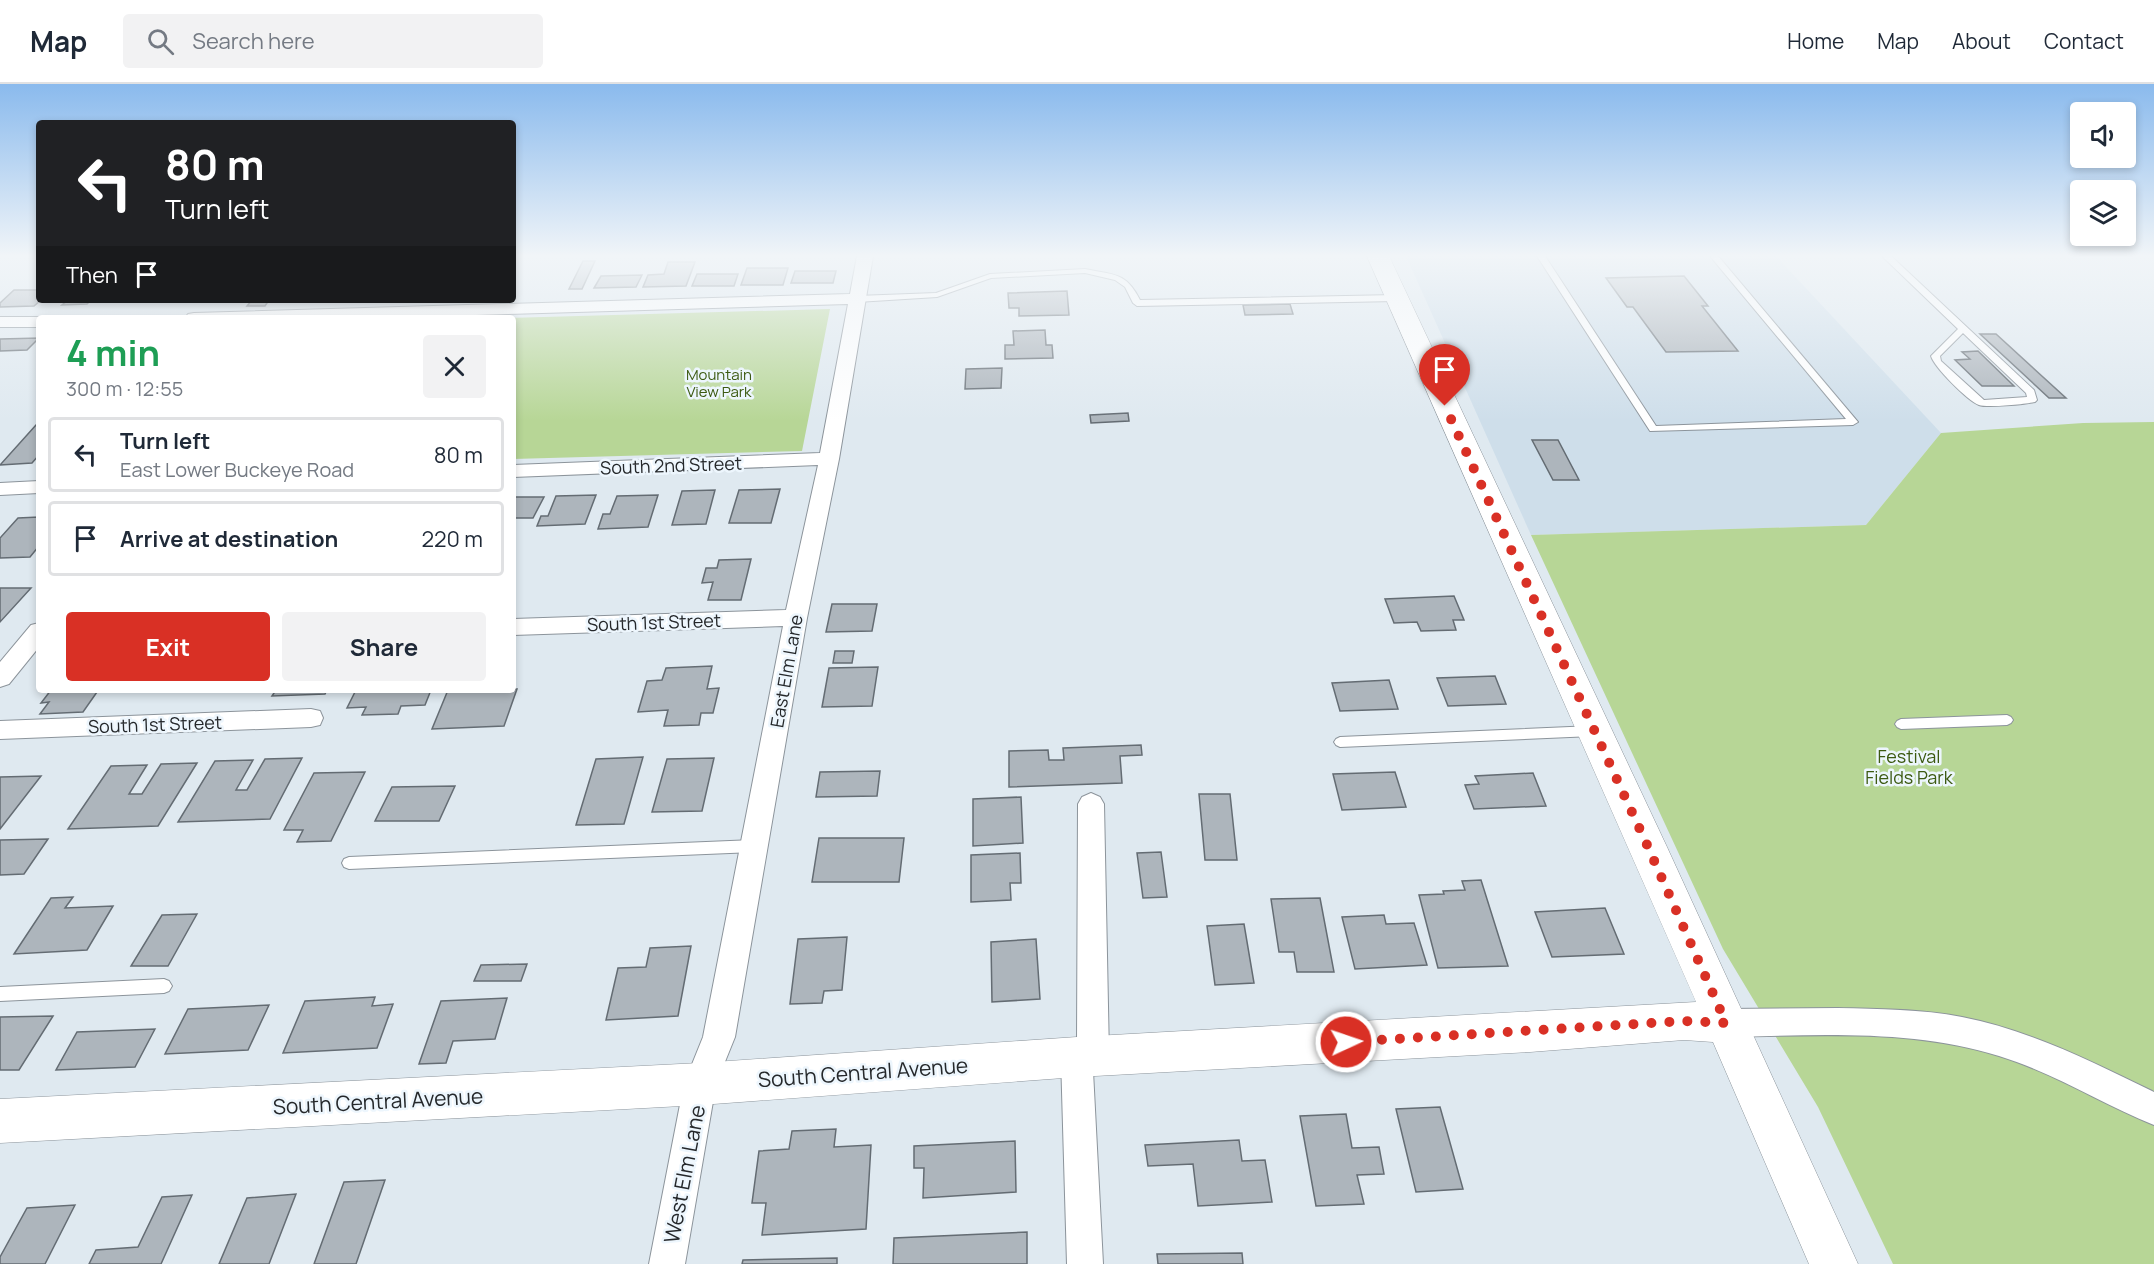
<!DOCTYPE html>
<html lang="en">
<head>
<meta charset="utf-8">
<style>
	:root { --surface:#fff; --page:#f2f2f3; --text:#1f2937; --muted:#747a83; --line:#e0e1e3; --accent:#d93025 }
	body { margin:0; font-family:Manrope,sans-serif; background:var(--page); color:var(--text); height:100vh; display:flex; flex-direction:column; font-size:22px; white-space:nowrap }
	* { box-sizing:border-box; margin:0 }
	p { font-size:20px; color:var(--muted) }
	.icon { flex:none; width:33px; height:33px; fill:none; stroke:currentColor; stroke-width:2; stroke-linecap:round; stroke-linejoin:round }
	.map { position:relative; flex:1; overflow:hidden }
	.sheet { position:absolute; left:36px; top:231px; width:480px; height:378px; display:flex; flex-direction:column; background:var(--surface); border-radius:6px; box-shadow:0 3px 9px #0003 }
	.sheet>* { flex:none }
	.top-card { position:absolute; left:36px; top:36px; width:480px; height:183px; border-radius:6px; box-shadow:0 3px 9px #0003; background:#202124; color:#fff; overflow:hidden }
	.controls { position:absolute; left:2070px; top:18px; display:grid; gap:12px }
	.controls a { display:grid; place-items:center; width:66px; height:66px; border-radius:6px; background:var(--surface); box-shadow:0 3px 9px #0003; font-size:30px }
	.pin { position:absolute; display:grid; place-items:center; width:51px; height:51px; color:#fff; margin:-62px -26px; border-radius:50% 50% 50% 0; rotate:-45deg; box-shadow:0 0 6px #0007 }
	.pin .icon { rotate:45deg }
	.me { position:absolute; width:66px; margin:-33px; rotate:87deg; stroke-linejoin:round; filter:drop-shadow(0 0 4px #0008) }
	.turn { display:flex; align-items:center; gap:21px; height:126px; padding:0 30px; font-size:27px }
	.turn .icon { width:78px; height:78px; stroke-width:2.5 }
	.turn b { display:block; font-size:42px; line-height:51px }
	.then { display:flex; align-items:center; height:57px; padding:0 30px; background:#0003; gap:12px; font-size:22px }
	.round { display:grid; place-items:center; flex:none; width:63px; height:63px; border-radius:6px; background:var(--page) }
	.headline { display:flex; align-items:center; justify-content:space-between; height:102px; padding:0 30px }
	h1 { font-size:36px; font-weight:700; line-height:45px; color:#1e9e55 }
	.cta { display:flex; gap:12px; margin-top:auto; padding:12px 30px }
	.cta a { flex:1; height:69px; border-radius:6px; background:var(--accent); color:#fff; font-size:24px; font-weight:700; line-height:69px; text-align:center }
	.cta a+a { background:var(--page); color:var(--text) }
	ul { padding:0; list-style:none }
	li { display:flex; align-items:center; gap:18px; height:75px; margin:0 12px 9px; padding:0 18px; border:3px solid var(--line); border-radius:6px }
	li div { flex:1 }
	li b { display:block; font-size:22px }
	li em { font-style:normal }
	header { display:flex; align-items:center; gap:36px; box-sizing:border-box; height:84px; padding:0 30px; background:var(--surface); border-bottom:2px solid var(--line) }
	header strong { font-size:28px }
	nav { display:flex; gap:33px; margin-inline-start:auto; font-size:21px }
	.search { width:420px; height:54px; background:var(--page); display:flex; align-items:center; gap:15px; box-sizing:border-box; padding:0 21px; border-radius:6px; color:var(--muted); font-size:22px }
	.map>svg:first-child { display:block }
	.built { fill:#cedeea }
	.green { fill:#b7d696 }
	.building { fill:#adb5bc; stroke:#646c73; stroke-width:1.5 }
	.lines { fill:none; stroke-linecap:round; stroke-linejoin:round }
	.lane-casing { stroke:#8c949b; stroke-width:2 }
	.street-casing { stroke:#8c949b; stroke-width:2 }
	.secondary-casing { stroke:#8c949b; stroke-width:1 }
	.lane { fill:#fff; fill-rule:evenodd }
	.street { fill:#fff; fill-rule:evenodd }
	.secondary { fill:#fff; fill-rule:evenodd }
	.route { stroke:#d93025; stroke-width:10; stroke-dasharray:0 18 }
	.labels { text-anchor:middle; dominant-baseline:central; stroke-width:5; stroke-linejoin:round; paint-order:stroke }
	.far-park-label { font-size:15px; fill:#3c5a11; stroke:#edf6fd }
	.street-label { font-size:18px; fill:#25282b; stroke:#edf6fd }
	.park-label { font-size:18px; fill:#3c5a11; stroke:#edf6fd }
	.near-street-label { font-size:21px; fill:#25282b; stroke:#edf6fd }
</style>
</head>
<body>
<header>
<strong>Map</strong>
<div class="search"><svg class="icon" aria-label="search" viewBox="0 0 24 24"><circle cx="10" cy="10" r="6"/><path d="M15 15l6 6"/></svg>Search here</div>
<nav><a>Home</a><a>Map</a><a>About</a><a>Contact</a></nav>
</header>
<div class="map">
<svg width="2154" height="1180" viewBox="0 0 2154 1180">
	<rect width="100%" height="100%" fill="#dfe9f0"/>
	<path class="built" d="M1406 172H1776L1941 349 1866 441 1531 451Z"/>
	<path class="green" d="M830 225 802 367 513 375V234H505Z
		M2154 338V1180H1893L1818 1023 1723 865 1531 451 1866 441 1941 349 2083 339Z"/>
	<path class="building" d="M583 177H595L582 205H569Z
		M668 178H695L686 202 643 203 648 191 664 190Z
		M747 184H788L783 201H741Z
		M795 187H836L833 199H791Z
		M697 190H738L734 202H692Z
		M642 191 636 203 594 204 601 192Z
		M1684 192 1708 222H1702L1738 267 1666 268 1633 223H1627L1606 194Z
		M14 206H39L41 216 34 222 0 223V219Z
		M1067 207 1069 231 1019 232V224H1009L1008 209Z
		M68 216H91L87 220 62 221Z
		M252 216H278H269L265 222H247Z
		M1290 220 1293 230 1245 231 1243 221Z
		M1045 246 1046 261H1052L1053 274 1005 275V261H1014L1013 247Z
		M1980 250H1996L2066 314H2049Z
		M39 254 27 266 0 267V255Z
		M1978 267 2014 302H1982L1955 276 1970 275 1962 268Z
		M1002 284 1001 304 965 305 966 285Z
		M1128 329 1129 337 1091 339 1090 331Z
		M36 341H39V371L32 379 0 381Z
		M1532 356H1558L1579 396H1553Z
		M780 405 771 439H729L739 406Z
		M715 406 706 440 672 441 682 407Z
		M596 411 585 440 537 442 541 432H548L556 412Z
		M658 411 648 443 598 445 603 430H610L617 412Z
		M513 413H544L533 434H513Z
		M39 433 37 444H39V462L30 473 0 474V454L18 434Z
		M751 475 741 516H708L713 498 702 499 706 484H717L719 476Z
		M0 504H31L0 538Z
		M1454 512 1464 536H1453L1456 546 1421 547 1417 538 1394 539 1385 515Z
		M832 520H877L872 547 826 548Z
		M835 567H854L852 579H833Z
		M712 582 707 605 719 604 713 629H701L699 641 664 642 668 626 638 628 647 597 662 596 666 584Z
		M878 583 872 622 822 623 829 584Z
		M1495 592 1506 620 1448 622 1437 594Z
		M1389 596 1398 625 1340 627 1332 599Z
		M517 605 504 642 432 645 448 606Z
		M51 606H110L97 608 83 628 40 630 49 618 41 619Z
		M276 606H327L325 610 272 612Z
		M356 606H431L425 621 401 622 398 630 362 631 366 623 347 624Z
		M1141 661 1142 671 1120 672 1122 699 1009 703V667L1048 666 1049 676H1064L1063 664Z
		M643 673 624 740 576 741 596 675Z
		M302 674 270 735 178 738 215 677 253 676 236 706H247L265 675Z
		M714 674 702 727 652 728 667 675Z
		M197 679 158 742 68 745 111 682 147 681 129 710H142L161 680Z
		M880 687 877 712 816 713 820 688Z
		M365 688 331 757 297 758 303 746H284L314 689Z
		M1395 688 1406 723 1342 726 1333 690Z
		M1533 689 1546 722 1474 725 1465 701 1479 700 1475 692Z
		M41 692 0 745V693Z
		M455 702 439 737H375L392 703Z
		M1199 710H1230L1237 776H1205Z
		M1021 713 1023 759 973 762V715Z
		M819 754H904L899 798H812Z
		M48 755 24 790 0 791V756Z
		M1161 768 1167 813 1143 814 1137 769Z
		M1020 769 1021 799H1010L1011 816 971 818V771Z
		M1481 796 1508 882 1438 884 1419 811 1444 810 1443 807 1465 806 1462 797Z
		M73 813 65 824 113 822 87 866 14 870 51 814Z
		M1320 814 1334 888H1297L1294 868H1279L1271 815Z
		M1605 824 1624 870 1552 873 1535 828Z
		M197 830 168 882H131L162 831Z
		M1384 831 1386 840 1414 839 1427 881 1355 885 1342 833Z
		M1244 840 1254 899 1215 901 1207 842Z
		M847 853 842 906 824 907 822 919 790 920 798 855Z
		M1036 855 1040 915 992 918 991 858Z
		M691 862 678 932 606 936 618 884 646 883 650 864Z
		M527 880 521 897H474L481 881Z
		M375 913 372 922 393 920 377 964 283 969 305 917Z
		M507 914 495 955 453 957 446 979 419 980 441 917Z
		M269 921 248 966 165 970 188 925Z
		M53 932 19 986H0V933Z
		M155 945 135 983 56 986 77 948Z
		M1440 1023 1463 1105 1416 1108 1396 1025Z
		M1346 1030 1352 1064 1379 1063 1384 1090 1357 1091 1364 1120 1316 1122 1300 1032Z
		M836 1045 834 1063 871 1061 866 1145 762 1151 766 1119H752L759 1067 789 1065 792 1047Z
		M1239 1056 1242 1077 1265 1076 1272 1118 1198 1122 1193 1080 1148 1082 1145 1061Z
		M1015 1057 1016 1108 923 1114 924 1084H914V1062Z
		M385 1096 356 1180H314L344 1098Z
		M296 1110 269 1180H219L247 1114Z
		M192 1111 161 1180H89L96 1166 138 1163 162 1113Z
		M75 1121 45 1180H0V1173L27 1124Z
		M1027 1148V1180H893L894 1154Z
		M1242 1169 1243 1180H1158L1157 1170Z
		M837 1174V1180H742L743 1176Z"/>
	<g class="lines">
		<defs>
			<path id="lane" d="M1537 172H1545L1656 342 1846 335 1710 172H1718L1858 338 1853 341 1650 347Z
				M1882 172H1891L2034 306 2037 316 2035 318C2026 320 1987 324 1979 321 1968 317 1934 283 1931 272L1958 245ZM1963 249 2026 309 2027 313 1984 316 1941 277 1940 272Z
				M1085 185C1114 191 1126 188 1140 216L1396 211 1400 214 1396 217 1137 222 1133 219 1125 203 1115 196 1085 189 991 194 937 213 857 218 853 215 857 212 936 209 990 190Z
				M2007 631 2011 633 2013 636 2011 639 2007 641 1901 645 1897 643 1895 640 1897 637 1901 635Z
				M1593 642 1597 644 1599 647 1597 650 1593 652 1340 663 1336 661 1334 658 1336 655 1340 653Z
				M754 756 759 758 761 762 759 766 754 768 349 785 344 783 342 779 344 775 349 773Z
				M164 895 169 897 172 902 169 907 164 909 0 917V903Z"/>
			<path id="street" d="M857 172H873L839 375 807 534 735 953 716 1000 685 1180H649L684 1000 703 953 783 542 513 551V535L786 526 818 381 513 393V381L820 369 848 220 372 234H185L188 230 194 229 850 210Z
				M0 233H39L44 234H39V243H0Z
				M39 397V409L0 411V399Z
				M39 539V563L9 600 0 603V578L31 541Z
				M311 625 320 627 323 634 320 641 311 643 0 655V637Z
				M1091 709 1100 713 1104 720 1109 972 1104 982 1093 987 1103 1180H1067L1061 973 1066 963 1077 958 1078 720 1082 713Z
				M1838 924C1879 925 1921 925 1962 933 2029 946 2093 978 2154 1008V1041C2102 1020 2054 989 1999 972 1913 945 1816 951 1726 953L1715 949 1711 939 1715 929 1726 925Z"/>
			<path id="secondary" d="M1367 172H1389L1667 763 1858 1180H1809L1713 958 1684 956 1530 968 1077 993 700 1021 0 1059V1015L700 979 1077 953 1696 918Z"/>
		</defs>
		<use href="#lane" class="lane-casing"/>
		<use href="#street" class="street-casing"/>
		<use href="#secondary" class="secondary-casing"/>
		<use href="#lane" class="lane"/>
		<use href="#street" class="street"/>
		<use href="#secondary" class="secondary"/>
	</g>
	<linearGradient id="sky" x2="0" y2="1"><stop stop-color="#8abaed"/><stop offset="0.51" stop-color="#f1f5f8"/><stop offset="1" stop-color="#f1f5f8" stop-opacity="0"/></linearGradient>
	<rect width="2154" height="337" fill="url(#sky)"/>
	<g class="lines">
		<path class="route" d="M1346 958 1684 937 1726 939 1648 763 1445 322"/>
	</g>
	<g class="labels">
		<g class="far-park-label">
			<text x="719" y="290">Mountain<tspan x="719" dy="17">View Park</tspan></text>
		</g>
		<g class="street-label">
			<text transform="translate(671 381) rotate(-2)">South 2nd Street</text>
			<text transform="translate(654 538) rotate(-2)">South 1st Street</text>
			<text transform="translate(786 587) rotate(-80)">East Elm Lane</text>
			<text transform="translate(155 640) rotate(-2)">South 1st Street</text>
		</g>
		<g class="park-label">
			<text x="1909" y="672">Festival<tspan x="1909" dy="21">Fields Park</tspan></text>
		</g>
		<g class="near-street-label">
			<text transform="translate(863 988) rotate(-4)">South Central Avenue</text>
			<text transform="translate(378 1017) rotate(-3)">South Central Avenue</text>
			<text transform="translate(684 1090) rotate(-79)">West Elm Lane</text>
		</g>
	</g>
</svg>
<div class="controls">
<a><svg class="icon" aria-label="sound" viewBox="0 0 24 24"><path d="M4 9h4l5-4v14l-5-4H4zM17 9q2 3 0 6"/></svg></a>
<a><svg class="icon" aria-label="layers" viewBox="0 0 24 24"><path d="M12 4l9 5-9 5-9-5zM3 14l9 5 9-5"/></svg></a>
</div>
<div class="pin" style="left:1445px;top:322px;background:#d93025"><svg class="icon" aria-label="arrive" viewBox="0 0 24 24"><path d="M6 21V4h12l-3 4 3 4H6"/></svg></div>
<svg class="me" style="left:1346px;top:958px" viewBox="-20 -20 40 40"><circle r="17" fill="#d93025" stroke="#fff" stroke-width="3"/><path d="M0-11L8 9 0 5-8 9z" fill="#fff"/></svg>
<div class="top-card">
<div class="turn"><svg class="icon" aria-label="left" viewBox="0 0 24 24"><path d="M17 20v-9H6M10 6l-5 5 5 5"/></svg><div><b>80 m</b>Turn left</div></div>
<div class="then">Then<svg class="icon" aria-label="arrive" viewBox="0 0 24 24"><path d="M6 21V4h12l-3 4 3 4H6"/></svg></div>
</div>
<section class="sheet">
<div class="headline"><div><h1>4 min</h1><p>300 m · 12:55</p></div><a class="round"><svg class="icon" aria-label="close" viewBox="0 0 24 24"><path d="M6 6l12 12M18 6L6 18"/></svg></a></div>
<ul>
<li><svg class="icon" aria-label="left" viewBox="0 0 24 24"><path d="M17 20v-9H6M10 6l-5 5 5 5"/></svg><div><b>Turn left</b><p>East Lower Buckeye Road</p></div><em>80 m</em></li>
<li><svg class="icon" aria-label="arrive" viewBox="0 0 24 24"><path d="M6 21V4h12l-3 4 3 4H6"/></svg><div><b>Arrive at destination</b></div><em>220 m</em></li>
</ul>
<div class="cta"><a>Exit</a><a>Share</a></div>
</section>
</div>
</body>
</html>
